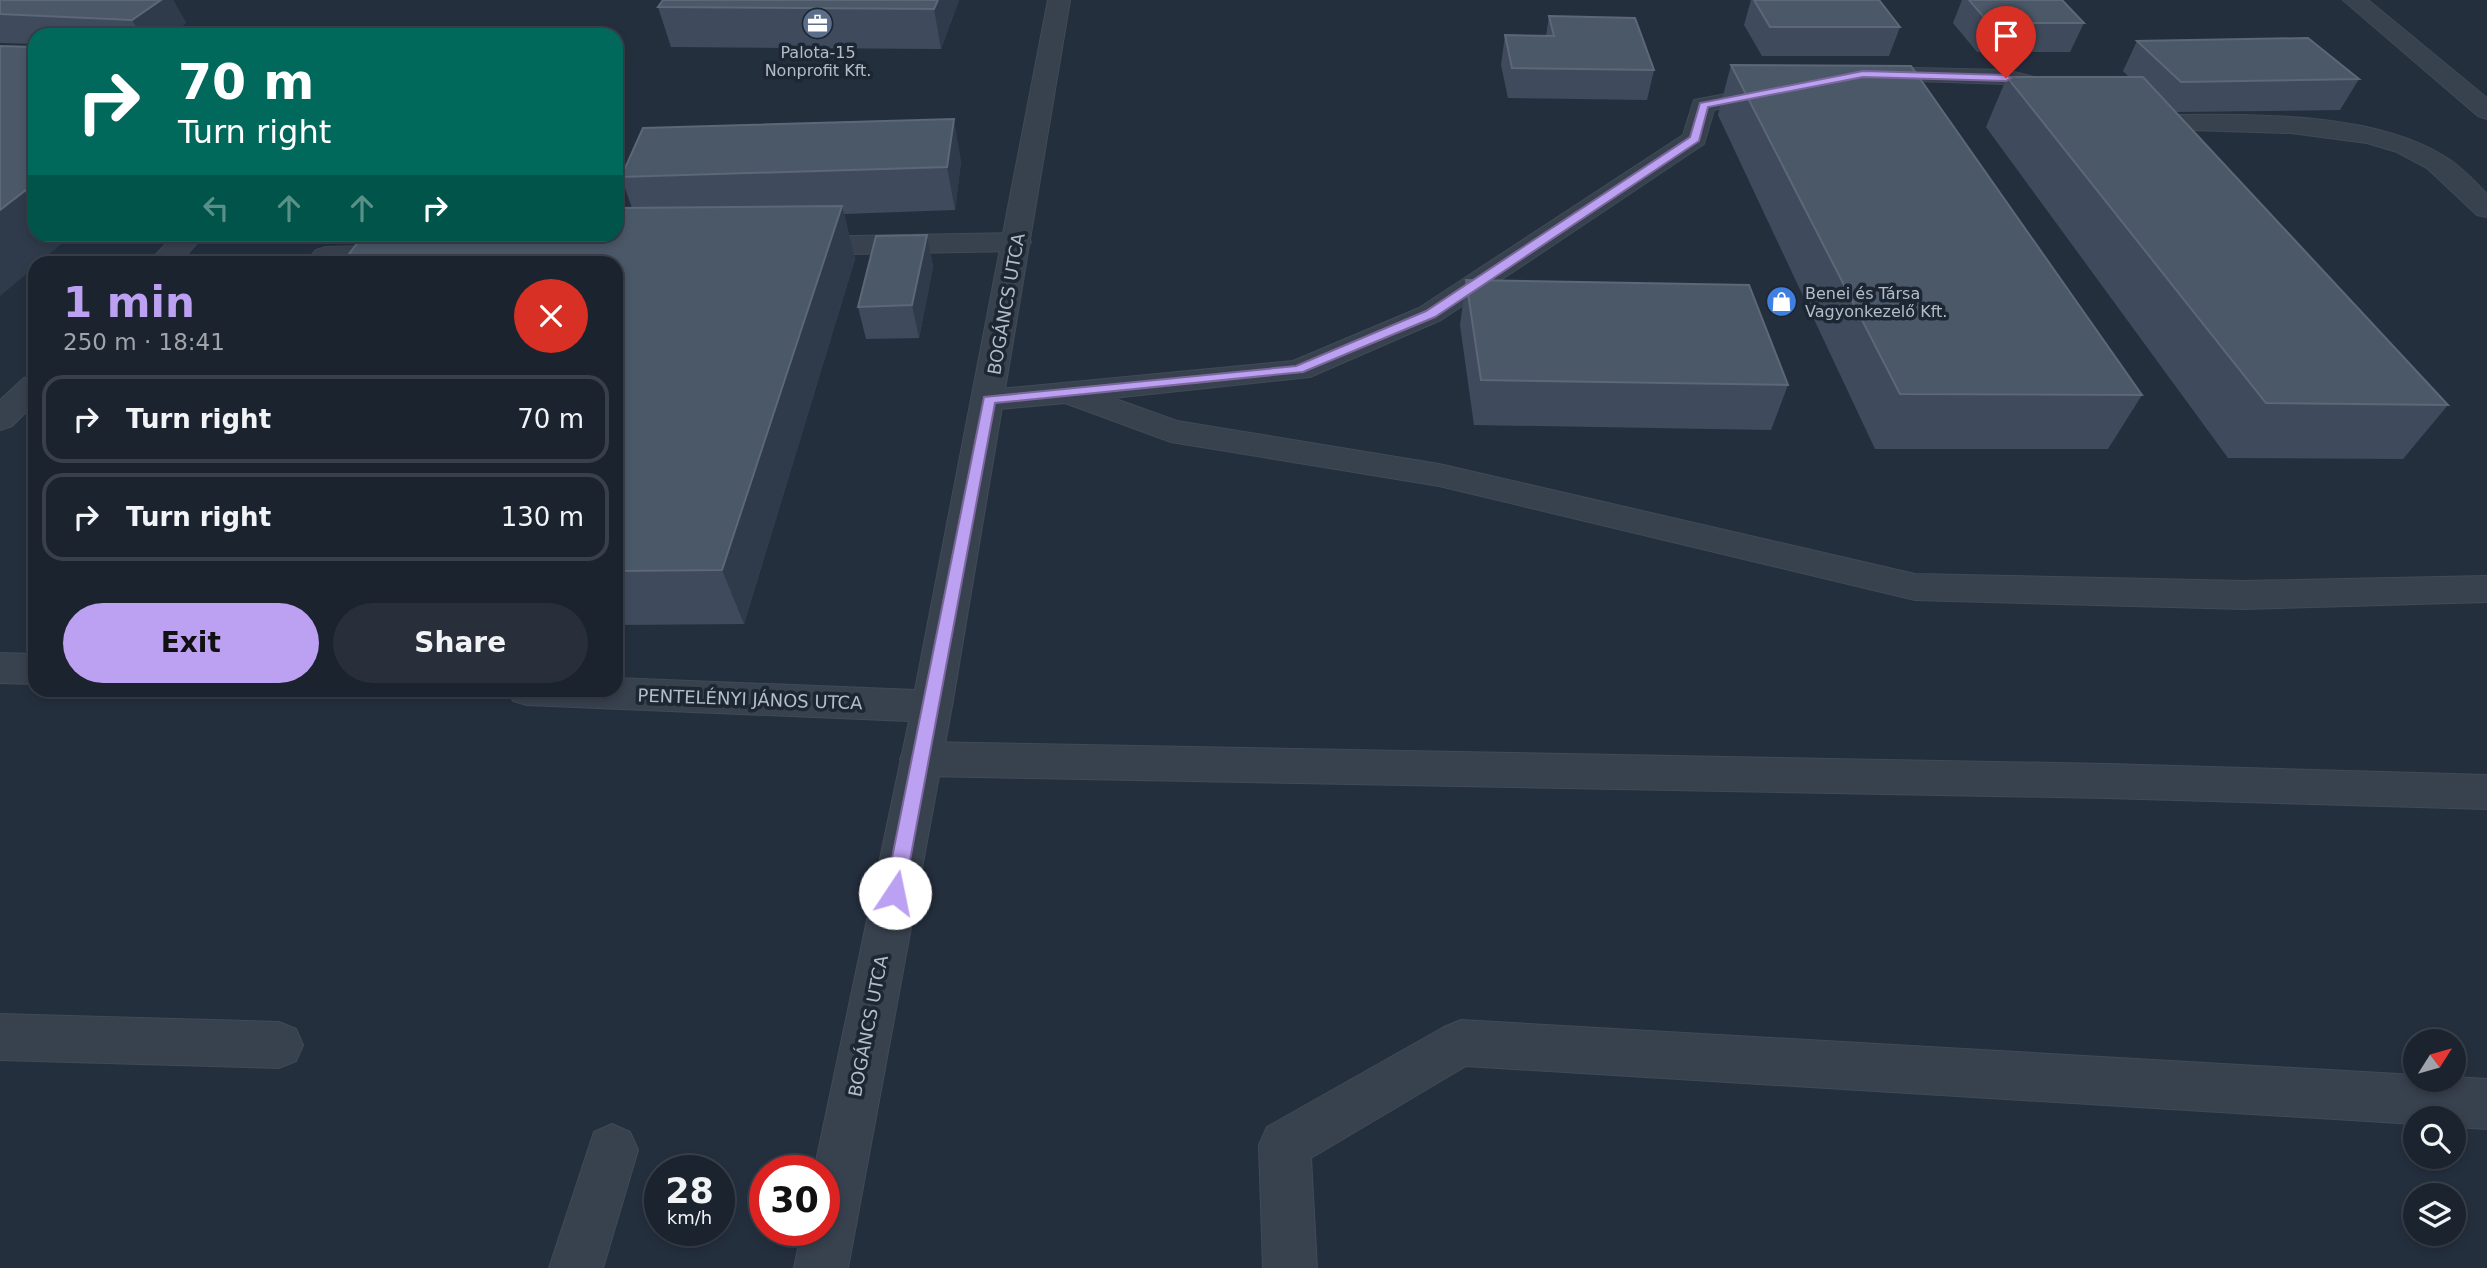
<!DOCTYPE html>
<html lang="en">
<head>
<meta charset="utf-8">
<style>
	:root { --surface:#1b232e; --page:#282f3a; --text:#f1f3f6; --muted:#a0a4aa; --line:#39404a; --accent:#bca0f2 }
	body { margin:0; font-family:"DejaVu Sans",sans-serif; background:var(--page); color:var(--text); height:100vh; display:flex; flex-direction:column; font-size:26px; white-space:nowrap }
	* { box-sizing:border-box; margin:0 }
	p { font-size:23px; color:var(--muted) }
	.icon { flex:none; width:38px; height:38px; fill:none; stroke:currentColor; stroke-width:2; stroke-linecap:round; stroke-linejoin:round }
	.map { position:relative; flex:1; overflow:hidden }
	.panel { position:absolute; left:28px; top:256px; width:595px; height:441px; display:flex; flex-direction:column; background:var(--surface); border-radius:21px; box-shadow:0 4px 10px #0003,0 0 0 2px var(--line) }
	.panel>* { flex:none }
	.guide { position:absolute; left:28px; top:28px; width:595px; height:214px; border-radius:21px; box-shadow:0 4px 10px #0003,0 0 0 2px var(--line); background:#00695c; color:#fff; overflow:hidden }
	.needle { width:46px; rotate:53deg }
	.buttons { position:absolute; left:2403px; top:1029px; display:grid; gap:14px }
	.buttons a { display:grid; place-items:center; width:63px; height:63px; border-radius:50%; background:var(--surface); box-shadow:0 4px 10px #0003,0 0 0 2px var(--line); font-size:35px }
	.speed { position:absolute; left:644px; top:1155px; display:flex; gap:14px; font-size:35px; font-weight:700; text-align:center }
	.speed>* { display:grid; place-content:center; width:91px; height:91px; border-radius:50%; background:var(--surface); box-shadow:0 4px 10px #0003,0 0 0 2px var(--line); line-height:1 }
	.speed small { font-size:18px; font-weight:400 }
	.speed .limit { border:10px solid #d22; background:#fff; color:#111 }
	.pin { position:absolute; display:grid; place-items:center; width:60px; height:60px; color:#fff; margin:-72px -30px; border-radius:50% 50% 50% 0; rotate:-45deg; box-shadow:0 0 7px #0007 }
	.pin .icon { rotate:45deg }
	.me { position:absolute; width:77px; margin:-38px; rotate:11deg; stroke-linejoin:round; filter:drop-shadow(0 0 5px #0008) }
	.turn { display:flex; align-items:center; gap:24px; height:147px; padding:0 35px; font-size:32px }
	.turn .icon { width:91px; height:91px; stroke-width:2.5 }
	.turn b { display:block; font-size:49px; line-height:60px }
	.lanes { display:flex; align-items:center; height:66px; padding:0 35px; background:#0003; justify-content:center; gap:35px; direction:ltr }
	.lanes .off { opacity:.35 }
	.round { display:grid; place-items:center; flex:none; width:74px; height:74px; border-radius:37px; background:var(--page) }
	.overview { display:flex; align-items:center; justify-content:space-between; height:119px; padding:0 35px }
	h1 { font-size:42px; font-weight:800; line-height:52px; color:var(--accent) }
	.primary-button { display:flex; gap:14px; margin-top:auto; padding:14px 35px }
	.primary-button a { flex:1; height:80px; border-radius:42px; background:var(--accent); color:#111; font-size:28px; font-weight:800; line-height:80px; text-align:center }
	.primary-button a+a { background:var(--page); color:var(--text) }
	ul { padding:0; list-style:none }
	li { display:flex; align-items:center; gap:21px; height:88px; margin:0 14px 10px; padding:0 21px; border:4px solid var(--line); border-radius:21px }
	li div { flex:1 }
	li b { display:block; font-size:26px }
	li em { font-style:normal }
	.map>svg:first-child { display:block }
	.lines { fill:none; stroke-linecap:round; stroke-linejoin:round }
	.service-casing { stroke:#414a57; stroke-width:2 }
	.minor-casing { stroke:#414a57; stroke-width:2 }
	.service { fill:#38414e; fill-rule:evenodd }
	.minor { fill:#38414e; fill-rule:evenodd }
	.wall { fill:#3f4b5c }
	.shaded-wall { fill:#2f3b4b }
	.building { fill:#4b5868; stroke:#5c6777; stroke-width:2 }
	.route { fill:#bca0f2; stroke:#7a689d; stroke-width:2 }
	.labels { text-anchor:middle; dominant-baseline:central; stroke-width:7; stroke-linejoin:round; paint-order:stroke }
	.far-poi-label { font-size:16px; fill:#b4bcc9; stroke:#1d2633 }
	.street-label { font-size:18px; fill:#b4bcc9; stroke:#1d2633 }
</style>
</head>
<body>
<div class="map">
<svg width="2487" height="1268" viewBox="0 0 2487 1268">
	<rect width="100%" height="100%" fill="#242f3e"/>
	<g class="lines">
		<defs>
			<path id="service" d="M1867 67 2006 70 2066 85 2069 90 2066 95 2057 97 2006 84 1858 79 1855 74 1858 69Z
				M1773 85 1782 87 1785 92 1782 97 1714 110 1704 144 1441 320 1310 377 1113 398 1177 421 1439 464 1915 574 2244 581 2487 576V602L2244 609 1915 600 1439 486 1171 442 1065 403 989 410 978 407 973 400 978 393 989 390 1293 361 1419 308 1683 135 1694 100Z
				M2136 115C2229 116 2367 106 2447 158 2462 167 2474 181 2487 194V217L2477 215 2427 168 2397 152 2367 143 2291 133 2127 128 2123 123 2127 118Z
				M1017 233 1027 236 1031 242 1027 248 1017 251 798 255 788 252 784 246 788 240 798 237Z
				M175 234H206L179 262H149Z
				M402 245 412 248 416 254 412 260 403 262H306L316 250 326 247Z
				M35 375V403L12 426 0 430V400L24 378Z
				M921 742 2107 764 2487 775V809L2107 798 921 776 906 771 900 759 906 747Z
				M0 1014 279 1022 296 1029 303 1045 296 1061 279 1068 0 1060Z
				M1461 1020 2415 1075V1080H2454V1077L2487 1079V1129L2454 1127V1118H2415V1124L1466 1066 1311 1158 1317 1268H1263L1259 1145 1267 1127 1444 1027Z
				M612 1124 630 1132 638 1150 603 1268H549L594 1132Z"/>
			<path id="minor" d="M1048 0H1070L952 706 848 1268H794L802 1230H824V1171H814L909 721 527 705 513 701 507 690H616V678L915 690Z
				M2343 0H2368L2487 98V119L2478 116Z
				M0 653 35 654V684L0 683Z"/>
		</defs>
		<use href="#service" class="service-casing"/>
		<use href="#minor" class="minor-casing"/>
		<use href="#service" class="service"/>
		<use href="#minor" class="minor"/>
	</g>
	<path class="wall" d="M0 0H173L186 23 170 35H35V44L0 43Z
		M959 0 941 49 671 47 658 7Z
		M1751 0H1879L1900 27 1889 56H1762L1744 25Z
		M1962 0H2062L2084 23 2070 52H1977L1953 23Z
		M1549 16 1654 70 1647 100 1508 98 1501 65 1505 35 1546 36Z
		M2137 41 2359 79 2340 110 2175 112 2448 405 2403 459 2228 458 1986 127 2007 77H2129L2123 71Z
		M1731 65 2142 395 2108 449H1875L1718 115Z
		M961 161 955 210 844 214 855 259 744 624 616 625V262L632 208 621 177Z
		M927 235 933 267 919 338 866 339 858 307Z
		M1466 280 1788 385 1771 430 1474 425 1460 325Z"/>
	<path class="shaded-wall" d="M161 0H173L186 23 170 35H141L132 20Z
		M938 0H959L941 49 934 9Z
		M954 119 961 161 955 210 947 167Z
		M35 183V234H73L40 262H35V267L0 296V210Z
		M842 206 855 259 744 624 722 570Z
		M927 235 933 267 919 338 912 305Z"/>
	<path class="building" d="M0 0H161L132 20 0 14Z
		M663 0H938L934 9 658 7Z
		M1754 0H1879L1900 27H1770Z
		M1969 0H2062L2084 23H1989Z
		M1549 16 1635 18 1654 70 1512 68 1505 35 1554 36Z
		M2308 38 2359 79 2181 82 2137 41Z
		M0 46 35 47V183L0 210Z
		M1731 65 1911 66 2142 395 1900 394Z
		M2007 77H2143L2448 405 2266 403Z
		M954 119 947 167 621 177 643 128Z
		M842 206 722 570 616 571V262H343L364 234H616V208Z
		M927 235 912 305 858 307 876 236Z
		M1466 280 1749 285 1788 385 1481 380Z"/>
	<path class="route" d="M1863 71 2006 75 2011 78 2006 81 1863 77 1708 107 1699 141 1435 317 1303 372 995 403 904 893 901 899 895 901 888 899 885 893 984 397 1296 366 1426 311 1690 137 1700 103Z"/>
	<defs>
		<symbol id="office-disc" viewBox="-11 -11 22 22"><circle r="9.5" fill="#5c6f8a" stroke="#1d2633"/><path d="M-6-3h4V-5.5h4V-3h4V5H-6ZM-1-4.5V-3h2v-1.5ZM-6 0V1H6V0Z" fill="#fff"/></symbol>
		<symbol id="shop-disc" viewBox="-11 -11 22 22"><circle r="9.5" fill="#3f7fe0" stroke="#1d2633"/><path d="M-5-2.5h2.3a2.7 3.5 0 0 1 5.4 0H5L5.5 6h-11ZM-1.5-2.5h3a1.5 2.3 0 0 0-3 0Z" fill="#fff"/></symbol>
	</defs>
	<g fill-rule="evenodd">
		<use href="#office-disc" x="800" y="6" width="35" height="35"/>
		<use href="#shop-disc" x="1764" y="284" width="35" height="35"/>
	</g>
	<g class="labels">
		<g class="far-poi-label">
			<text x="818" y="52">Palota-15<tspan x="818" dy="18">Nonprofit Kft.</tspan></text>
			<text x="1805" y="293" text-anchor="start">Benei és Társa<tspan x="1805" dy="18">Vagyonkezelő Kft.</tspan></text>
		</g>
		<g class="street-label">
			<text transform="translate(1006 304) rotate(-80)">BOGÁNCS UTCA</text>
			<text transform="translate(750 699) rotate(2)">PENTELÉNYI JÁNOS UTCA</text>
			<text transform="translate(868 1026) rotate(-79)">BOGÁNCS UTCA</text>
		</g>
	</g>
</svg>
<div class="buttons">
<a><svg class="needle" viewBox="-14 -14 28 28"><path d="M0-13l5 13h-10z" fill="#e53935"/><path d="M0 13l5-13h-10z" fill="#a0a4aa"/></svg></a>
<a><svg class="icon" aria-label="search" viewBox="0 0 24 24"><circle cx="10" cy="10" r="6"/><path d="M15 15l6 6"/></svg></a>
<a><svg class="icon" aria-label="layers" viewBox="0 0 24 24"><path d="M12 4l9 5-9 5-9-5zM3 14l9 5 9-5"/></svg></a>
</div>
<div class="speed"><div>28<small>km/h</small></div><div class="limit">30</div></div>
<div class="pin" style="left:2006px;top:78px;background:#d93025"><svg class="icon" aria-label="arrive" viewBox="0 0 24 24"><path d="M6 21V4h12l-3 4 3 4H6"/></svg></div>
<svg class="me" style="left:895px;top:893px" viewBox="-20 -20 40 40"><circle r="19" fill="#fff"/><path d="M0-13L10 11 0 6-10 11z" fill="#bca0f2"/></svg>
<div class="guide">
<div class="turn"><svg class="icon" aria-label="right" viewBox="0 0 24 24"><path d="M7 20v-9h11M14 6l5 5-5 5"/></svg><div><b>70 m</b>Turn right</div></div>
<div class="lanes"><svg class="icon off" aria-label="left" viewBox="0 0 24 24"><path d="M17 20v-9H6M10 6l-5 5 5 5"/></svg><svg class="icon off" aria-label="ahead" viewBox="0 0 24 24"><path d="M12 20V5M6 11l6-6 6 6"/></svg><svg class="icon off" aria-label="ahead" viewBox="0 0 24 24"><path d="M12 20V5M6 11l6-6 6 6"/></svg><svg class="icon" aria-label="right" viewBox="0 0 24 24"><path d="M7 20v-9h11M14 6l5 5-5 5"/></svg></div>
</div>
<section class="panel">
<div class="overview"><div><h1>1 min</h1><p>250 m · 18:41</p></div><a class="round" style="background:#d93025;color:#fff"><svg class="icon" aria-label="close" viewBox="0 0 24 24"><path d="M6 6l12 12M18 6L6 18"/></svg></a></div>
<ul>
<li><svg class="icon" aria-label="right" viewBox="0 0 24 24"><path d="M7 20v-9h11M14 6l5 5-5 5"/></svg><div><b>Turn right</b></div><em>70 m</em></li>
<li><svg class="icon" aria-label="right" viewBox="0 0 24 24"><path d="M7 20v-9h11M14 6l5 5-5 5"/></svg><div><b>Turn right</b></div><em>130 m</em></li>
</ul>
<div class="primary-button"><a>Exit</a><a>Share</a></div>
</section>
</div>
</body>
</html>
